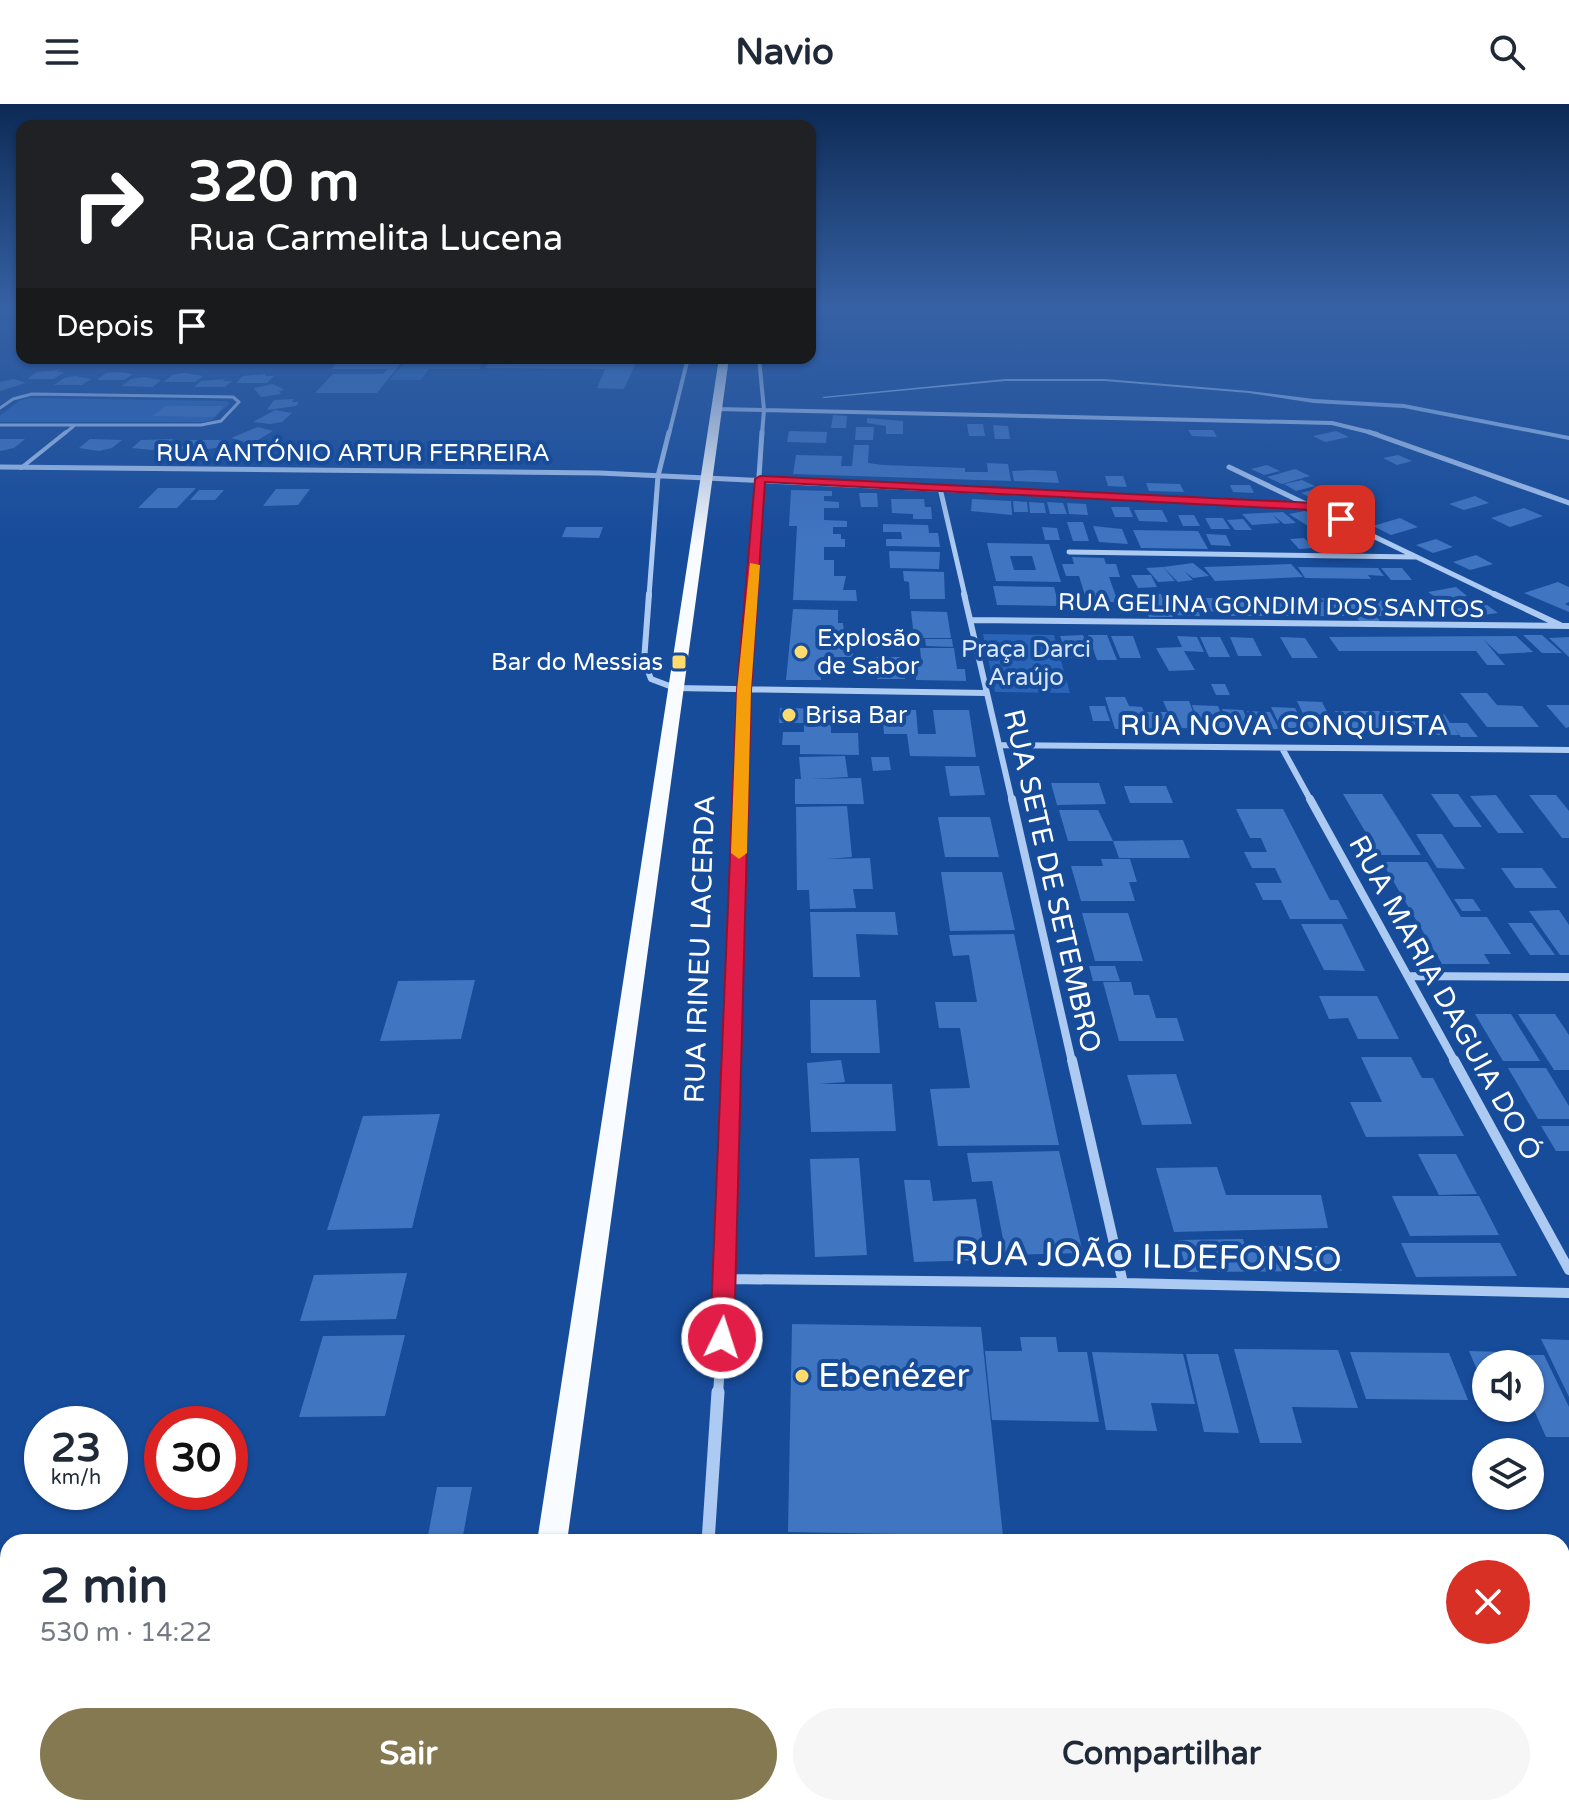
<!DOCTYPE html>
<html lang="pt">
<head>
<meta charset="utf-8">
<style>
	:root { --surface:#fff; --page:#f6f6f7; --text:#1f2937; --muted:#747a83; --accent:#847950 }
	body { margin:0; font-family:"Varela Round",sans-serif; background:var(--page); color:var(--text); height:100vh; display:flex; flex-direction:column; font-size:30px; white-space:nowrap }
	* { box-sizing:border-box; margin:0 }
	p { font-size:26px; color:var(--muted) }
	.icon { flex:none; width:44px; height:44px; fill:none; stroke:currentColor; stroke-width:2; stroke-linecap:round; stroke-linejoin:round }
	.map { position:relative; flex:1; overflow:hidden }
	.drawer { position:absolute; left:0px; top:1430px; width:1570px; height:282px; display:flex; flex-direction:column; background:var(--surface); border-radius:24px 24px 0 0; box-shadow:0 2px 6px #0004 }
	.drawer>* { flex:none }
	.top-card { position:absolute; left:16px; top:16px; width:800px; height:244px; border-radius:16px; box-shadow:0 2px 6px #0004; background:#202124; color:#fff; overflow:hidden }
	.fabs { position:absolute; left:1472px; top:1246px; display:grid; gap:16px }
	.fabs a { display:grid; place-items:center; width:72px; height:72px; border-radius:50%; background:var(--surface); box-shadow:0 2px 6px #0004; font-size:40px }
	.speed { position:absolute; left:24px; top:1302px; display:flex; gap:16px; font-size:40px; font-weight:700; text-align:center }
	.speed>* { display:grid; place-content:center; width:104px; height:104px; border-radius:50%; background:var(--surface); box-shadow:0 2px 6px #0004; line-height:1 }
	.speed small { font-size:20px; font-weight:400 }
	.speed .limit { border:12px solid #d22; background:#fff; color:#111 }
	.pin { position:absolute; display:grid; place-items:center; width:68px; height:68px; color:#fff; margin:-34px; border-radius:16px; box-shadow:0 4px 12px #0006 }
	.me { position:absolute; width:88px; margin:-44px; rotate:4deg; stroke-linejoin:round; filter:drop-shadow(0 0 6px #0008) }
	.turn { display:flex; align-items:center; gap:28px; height:168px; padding:0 40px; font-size:36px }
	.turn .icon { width:104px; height:104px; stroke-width:2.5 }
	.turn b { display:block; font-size:56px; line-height:68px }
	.then { display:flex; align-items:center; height:76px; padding:0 40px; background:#0003; gap:16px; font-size:30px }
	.round { display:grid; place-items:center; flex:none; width:84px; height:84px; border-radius:42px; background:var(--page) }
	.head { display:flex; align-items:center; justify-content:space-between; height:136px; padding:0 40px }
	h1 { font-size:48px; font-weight:700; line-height:60px }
	.cta { display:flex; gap:16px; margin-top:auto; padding:16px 40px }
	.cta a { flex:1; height:92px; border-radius:48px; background:var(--accent); color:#fff; font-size:32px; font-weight:700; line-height:92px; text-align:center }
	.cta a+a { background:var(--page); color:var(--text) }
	header { display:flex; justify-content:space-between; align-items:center; height:104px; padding:0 40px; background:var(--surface); font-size:36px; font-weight:700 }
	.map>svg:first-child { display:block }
	.green { fill:#2a65b9 }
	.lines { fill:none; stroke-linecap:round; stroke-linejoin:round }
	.stream { fill:#a0c4f5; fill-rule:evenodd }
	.building { fill:#4075c2; fill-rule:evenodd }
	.lane-far1 { stroke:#adcaf2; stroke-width:3 }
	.lane { stroke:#adcaf2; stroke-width:4 }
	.street-far5 { stroke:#adcaf2; stroke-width:4 }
	.street-far4 { stroke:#adcaf2; stroke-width:5 }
	.street-far3 { stroke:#adcaf2; stroke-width:6 }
	.street-far2 { stroke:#adcaf2; stroke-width:8 }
	.street-far1 { stroke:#adcaf2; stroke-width:10 }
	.street { stroke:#adcaf2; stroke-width:13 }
	.primary { fill:#f8fbff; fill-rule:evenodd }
	.route { fill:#e11d48; stroke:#92132f; stroke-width:2 }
	.slow { fill:#f59e0b }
	.poi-dot { fill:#ffdb6e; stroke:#174c9b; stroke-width:3 }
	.labels { text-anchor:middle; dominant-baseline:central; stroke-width:8; stroke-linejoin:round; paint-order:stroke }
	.far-street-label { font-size:24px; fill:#fff; stroke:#174c9b }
	.far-poi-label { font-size:24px; fill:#fff; stroke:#174c9b; text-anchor:start }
	.far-park-label { font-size:24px; fill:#d5e5fc; stroke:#174c9b }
	.street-label { font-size:28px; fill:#fff; stroke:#174c9b }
	.near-street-label { font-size:34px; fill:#fff; stroke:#174c9b }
	.near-poi-label { font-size:34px; fill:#fff; stroke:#174c9b; text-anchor:start }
</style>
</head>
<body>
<header><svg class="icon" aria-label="menu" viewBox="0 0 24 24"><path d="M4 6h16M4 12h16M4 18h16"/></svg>Navio<svg class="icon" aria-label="search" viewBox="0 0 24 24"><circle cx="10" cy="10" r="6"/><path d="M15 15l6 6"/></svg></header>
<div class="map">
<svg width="1569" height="1711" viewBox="0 0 1569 1711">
	<rect width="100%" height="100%" fill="#174c9b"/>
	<path class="green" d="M404 258H484L480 265H429L421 276H390Z
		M30 294 227 297 230 299 212 316 204 318H0V311L21 296Z
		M983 530 1054 531 1070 589 995 588Z"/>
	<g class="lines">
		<path class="stream" d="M1005 275H1105L1249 287 1314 295 1404 300 1569 332V336L1404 304 1314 299 1249 289 1105 277H1005L824 294 822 293Z"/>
	</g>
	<path class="building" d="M341 254H405L377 289H315L333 270H383L388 265H331Z
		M418 254H472L470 257H416Z
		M491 254 584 255 638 254 624 285 597 284 605 265 485 264Z
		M60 266 57 268H64L54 275H27L37 268Z
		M117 268 133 270 124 276H97L106 269Z
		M185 269 203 272 195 278H164L172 271Z
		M266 270 265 272H274L267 279H236L243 272Z
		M75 272 91 275 82 281H54L64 274Z
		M144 273 161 276 153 283 122 282 131 275Z
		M14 275 26 279 0 287V278Z
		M225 275 223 277H232L225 283H194L201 277Z
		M273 280 285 286 279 287 281 290 261 293 254 284Z
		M294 295 292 298H299L296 302 267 306 274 296Z
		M165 302H224L214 313 153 312Z
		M275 306 292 309 282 318 270 320 253 318Z
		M833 311 847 312 846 324H831Z
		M867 314 903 317V330H886V322L867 319Z
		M967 320H983L985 332H969Z
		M993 321 1008 322 1010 335H995Z
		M258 323 273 327 258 336 245 338 231 334Z
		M856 323H874L873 336H855Z
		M1188 326H1213L1217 333 1192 332Z
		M789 327 827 328 826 339 787 338Z
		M1336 327 1349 333 1325 338 1313 332Z
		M0 335H25L14 344 0 347Z
		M90 335 122 336 112 344 99 347 79 344Z
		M173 335 165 344 152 346 132 344 141 336Z
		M187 336H222L216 344 189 347 191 344 180 345Z
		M854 341H869L868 359 883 361 965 364V368H988L987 359 1008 360 1011 377 793 370 796 351 842 352 841 362H852Z
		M1398 351 1412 357 1397 361 1383 354Z
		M1267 361 1280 367 1264 371 1251 365Z
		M1295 365 1310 372 1282 380 1267 373Z
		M1032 366 1056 367 1059 379 1014 377 1012 367Z
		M1105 372H1123L1127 383 1108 382Z
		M1302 376 1315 382 1296 387 1284 380Z
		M1146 379 1180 380 1184 388 1149 387Z
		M1230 381H1250L1254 389 1233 388Z
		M1323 383 1336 389 1314 395 1301 389Z
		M158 384H196L177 404H138Z
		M276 385H310L298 401 263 402Z
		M199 386H224L215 396H190Z
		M791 386 832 387V392H824V397L839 398V404H824V416L847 417V423H833V430H841V435H845V443H824V456H834V472H846L843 486H856L857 497 793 496 797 422H789Z
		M859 389H877L878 403H861Z
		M1339 390 1362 401 1340 408 1317 397Z
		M1475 392 1489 399 1464 406 1449 400Z
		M891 395H924L925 403H931L932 415H913V410L892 409Z
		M972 395 1011 397 1012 411 971 407Z
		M1013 397 1027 398 1028 408H1014Z
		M1029 398 1044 399 1046 409H1030Z
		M1047 398 1063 399 1067 410H1050Z
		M1067 399 1086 400 1088 411 1069 410Z
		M1111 403H1129L1133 413H1115Z
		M1524 404 1543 412 1510 423 1491 414Z
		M1134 406H1162L1168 418 1139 417Z
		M1305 407 1330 421 1313 425 1289 410Z
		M1283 408 1296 419 1284 420 1273 411 1280 419 1252 421 1242 410Z
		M1178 411H1194L1200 422H1183Z
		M1205 414H1223L1230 425H1211Z
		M1400 414 1418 423 1391 431 1373 422Z
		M1243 415 1252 426H1235L1227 416Z
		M1067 418H1083L1089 437H1073Z
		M883 420 928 421 929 429H938L940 443 886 442V435H902L901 428H883Z
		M1093 422 1122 425 1128 440 1099 438Z
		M566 423H603L599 434 562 433Z
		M1042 423 1057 424 1060 436H1045Z
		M1133 426 1198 427 1208 445 1141 444Z
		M1206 430 1226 431 1231 442 1211 441Z
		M1304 434 1314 444 1299 445 1290 435Z
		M1436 435 1453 443 1433 449 1416 441Z
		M1336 438 1345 448 1328 449 1319 439Z
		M987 439 1049 440 1061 478 996 477ZM1010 452H1032L1036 466H1014Z
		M889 447 940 448 939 465 890 464Z
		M1476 451 1493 460 1470 466 1453 458Z
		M1072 453 1104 454 1106 460H1116L1120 473H1109L1118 498H1087L1079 472H1066L1062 460H1074Z
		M1193 459 1209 472 1193 474 1184 467 1193 476 1178 478 1163 463Z
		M1291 460 1303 473 1215 477 1204 463Z
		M1163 463 1175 477 1158 478 1146 464Z
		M1298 463 1378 464 1384 472 1368 471 1371 475 1305 474Z
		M1381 464H1402L1412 476H1391Z
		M903 467 944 468 945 495H910L909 478 904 477Z
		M1131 471H1151L1157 483 1138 484Z
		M1558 478 1569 483V498L1565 500 1569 502V508L1524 489Z
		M993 482 1054 483 1059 502 997 501Z
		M1456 483 1467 492 1439 496 1428 488Z
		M1140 489 1161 490 1167 504H1146Z
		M1194 494H1215L1222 508 1201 507Z
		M1321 494H1339L1352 512H1315L1306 498H1324Z
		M1168 495 1194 496 1200 512 1174 511Z
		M1400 496 1424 498 1436 511 1376 512 1380 517 1360 518 1345 498Z
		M1224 498H1304L1312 512H1231Z
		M1487 501 1498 509 1460 514 1450 505Z
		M793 505 838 506V519H843L845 537H837V543H853V553H831V565H821V576H786Z
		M1146 506 1171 507 1173 513H1149Z
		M911 507 947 508 951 534H914Z
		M1083 531 1092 553 1068 554 1060 532Z
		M1088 531H1107L1117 556H1097Z
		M1523 531H1542L1562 549H1542Z
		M1111 532H1133L1141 554H1120Z
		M1177 532 1197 533 1204 548 1184 547 1195 566 1169 567 1156 544 1182 543Z
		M1516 532 1533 548 1499 550 1484 536 1505 561H1487L1476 547H1339L1329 533Z
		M1200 533H1220L1230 553H1209Z
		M1230 533 1253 534 1262 552H1238Z
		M1280 533 1305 534 1318 554H1292Z
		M1569 533V553L1549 534Z
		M925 535H952L953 543 926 542Z
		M920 544H954L957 565H965L966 577 916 576 914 554H921Z
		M876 553H903L905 575H877Z
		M1211 580H1225L1230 591H1216Z
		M1460 589H1487L1497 601 1522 602 1539 623H1487Z
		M1105 593H1125L1129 602 1142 603 1144 608H1168L1163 597H1189L1199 624 1115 625Z
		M1297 597 1322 598 1336 625H1310Z
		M1192 601 1218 602 1227 624H1200Z
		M1546 601H1569V623L1566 624Z
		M1089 602H1105L1110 617H1093Z
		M1271 603 1295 604 1305 624H1281Z
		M780 604 852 605V619H831V629H858L859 651 800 650V641H782L783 628H804V619H779Z
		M1222 605 1243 606 1251 625 1229 624Z
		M882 606H916L918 630H936L933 606H969L976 653 910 652 907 630H884Z
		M1247 607 1270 608 1279 625H1255Z
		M1335 607H1379L1391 624H1346Z
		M1383 607H1408L1420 624H1394Z
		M1423 610H1444L1450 619H1467L1478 633H1461L1453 622 1459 631H1437Z
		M845 652 848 673 810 675 861 674 864 700H795V675H801L799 653Z
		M871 653H889L891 666 873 667Z
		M945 662H979L985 691 950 692Z
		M1051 679H1099L1106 700 1057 701Z
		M1124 682H1166L1173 699H1130Z
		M1343 690H1382L1421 751H1379Z
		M1431 690H1458L1482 723H1454Z
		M1496 691 1524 729H1498L1470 692Z
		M1529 691H1556L1569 707V734H1562Z
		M847 702 852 753 827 755 870 754 873 785H853L856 804 810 805 809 786H797L796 703Z
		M1236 705H1283L1330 796H1338L1348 815H1290L1281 796H1263L1255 779H1282L1275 764H1252L1244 748H1267L1261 734H1250Z
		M1059 706H1098L1113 737H1068Z
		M938 713H990L999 753H945Z
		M1416 730H1442L1465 765 1437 764Z
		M1183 736 1190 754H1119L1113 737Z
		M1101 755H1130L1137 778H1129L1135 797H1081L1071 762H1103Z
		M1382 758H1427L1461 813H1487L1511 850H1484L1490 860H1442Z
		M1501 764H1542L1557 784H1515Z
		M941 768H1002L1015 826 950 827Z
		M1454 795H1473L1481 807H1462Z
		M1559 806 1569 821V851H1560L1529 807Z
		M810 808H895L898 831 856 830 860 873H813Z
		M1082 809H1128L1143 857H1095Z
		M1508 819H1532L1555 851H1530Z
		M1301 820H1342L1365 867 1324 866Z
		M1014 830 1059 1041 938 1042 930 985 970 984 960 924H939L935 898H977L969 851 953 852 949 831Z
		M1089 862H1115L1120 877H1093Z
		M475 876 461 935 380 937 398 877Z
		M1103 878H1131L1134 891H1149L1156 914H1177L1184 937H1119Z
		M1319 892H1377L1399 935H1358L1348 914 1329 915Z
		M810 896H876L880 949H811Z
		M1475 910H1511L1540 957H1503Z
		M1518 910H1555L1569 931V966H1554Z
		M1361 953H1411L1422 974H1433L1464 1032 1366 1033 1350 998H1382Z
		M841 956 845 978 819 980H892L896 1027 811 1028 807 959Z
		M1508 964H1546L1569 1002V1015H1538Z
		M1176 970 1192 1020 1142 1021 1127 971Z
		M440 1010 412 1124 327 1126 363 1012Z
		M1541 1022H1569V1047H1556Z
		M1059 1047 1083 1149 1006 1151 992 1077 972 1078 967 1049Z
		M1418 1050H1456L1477 1090 1439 1091Z
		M859 1054 867 1151 815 1153 810 1055Z
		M1217 1063 1226 1091H1321L1328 1124 1174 1128 1156 1064Z
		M904 1076H930L933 1097 976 1095 986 1156 914 1158Z
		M1392 1092H1479L1499 1131 1410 1132Z
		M1243 1135 1245 1142H1332L1342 1167 1187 1168 1178 1136Z
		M1401 1139H1500L1517 1172 1416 1173Z
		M407 1169 396 1215 300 1217 314 1171Z
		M792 1220 981 1223 1003 1432 788 1428Z
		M405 1231 385 1312 299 1313 323 1232Z
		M1020 1233H1056L1058 1248H1087L1099 1318 992 1316 985 1247H1022Z
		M1541 1235 1569 1236V1293Z
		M1234 1245 1338 1246 1358 1304 1292 1303 1302 1339H1260Z
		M1469 1247 1504 1248 1510 1260H1486V1287Z
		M1092 1248 1183 1250 1195 1300 1151 1299 1157 1327 1106 1326Z
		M1350 1248 1449 1249 1468 1296 1366 1295Z
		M1186 1250H1218L1239 1329 1204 1328Z
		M1509 1251H1544L1569 1303V1333H1546L1530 1297V1260H1513Z
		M437 1383H472L462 1437H427Z
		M8 1542V1608H0V1561Z
		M1562 1581 1569 1582V1701H1562Z
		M852 1704H916V1708L852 1707Z
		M1043 1704H1091L1092 1711H1044Z
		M1297 1704H1340L1342 1711H1299Z
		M1466 1704H1511L1513 1711H1468Z
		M239 1705 237 1711H111L112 1707Z"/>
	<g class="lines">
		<path class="lane-far1" d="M0 304 13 295 32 290 233 293 239 298 221 317 201 321H0
			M64 330 75 321"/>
		<path class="lane" d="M21 364 66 328"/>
		<path class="street-far5" d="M759 254 764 306 762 330
			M716 305 1332 319 1377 330
			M669 330 688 254"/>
		<path class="street-far4" d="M1369 328 1569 399
			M0 363 600 369 1314 403
			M1229 363 1498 492
			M940 384 965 492
			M1069 448 1417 453
			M649 492 658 372 669 328
			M751 492 762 328"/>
		<path class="street-far3" d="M649 490 644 557 651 575 675 584 986 589
			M964 490 1012 697
			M1494 490 1560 521
			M972 516 1569 522
			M999 641 1569 646
			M1282 644 1311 697
			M741 697 751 490"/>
		<path class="street-far2" d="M1012 695 1072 958
			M1310 695 1455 958
			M1408 872 1569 873
			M733 958 741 695"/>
		<path class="street-far1" d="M1072 956 1123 1179
			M1454 956 1569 1166
			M726 1175 1123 1179 1569 1189
			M718 1290 726 1175 733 956"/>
		<path class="street" d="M708 1438 718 1288
			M690 1704V1711"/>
		<path class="primary" d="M719 254H729L567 1438H537Z
			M496 1704H532L531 1711H495Z"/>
	</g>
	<linearGradient id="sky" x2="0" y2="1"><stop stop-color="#0d2a55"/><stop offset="0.46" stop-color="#3661a4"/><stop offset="1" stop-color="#3661a4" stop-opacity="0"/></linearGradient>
	<rect width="1569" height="441" fill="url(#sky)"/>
	<path class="route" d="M760 372 1314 399 1346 415 1337 418 1312 406 765 378 751 586 734 1234 730 1242 722 1245 713 1242 710 1234 737 586 755 375Z"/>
	<path class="slow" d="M750 459 760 461 751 586 747 749 739 755 731 749 737 586Z"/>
	<g class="poi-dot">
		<circle cx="801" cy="548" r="8"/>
		<rect x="671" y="550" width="16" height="16" rx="4"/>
		<circle cx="789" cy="611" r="8"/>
		<circle cx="802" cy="1272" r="8"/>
	</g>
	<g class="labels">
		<g class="far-street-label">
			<text x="353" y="349">RUA ANTÓNIO ARTUR FERREIRA</text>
			<text transform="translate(1271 502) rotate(1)">RUA GELINA GONDIM DOS SANTOS</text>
		</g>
		<g class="far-poi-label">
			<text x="817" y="534">Explosão<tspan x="817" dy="28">de Sabor</tspan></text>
			<text x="663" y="558" text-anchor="end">Bar do Messias</text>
			<text x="805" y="611">Brisa Bar</text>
		</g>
		<g class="far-park-label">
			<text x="1026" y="545">Praça Darci<tspan x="1026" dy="28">Araújo</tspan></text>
		</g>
		<g class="street-label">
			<text x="1284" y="622">RUA NOVA CONQUISTA</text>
			<text transform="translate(1052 777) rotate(77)">RUA SETE DE SETEMBRO</text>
			<text transform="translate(700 845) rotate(-88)">RUA IRINEU LACERDA</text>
			<text transform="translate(1445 894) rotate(61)">RUA MARIA DAGUIA DO Ó</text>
		</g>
		<g class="near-street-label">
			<text transform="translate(1148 1153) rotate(1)">RUA JOÃO ILDEFONSO</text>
		</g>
		<g class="near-poi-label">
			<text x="818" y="1272">Ebenézer</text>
		</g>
	</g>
</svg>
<div class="fabs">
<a><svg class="icon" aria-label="sound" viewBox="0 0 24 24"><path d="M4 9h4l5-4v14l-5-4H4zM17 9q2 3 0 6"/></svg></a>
<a><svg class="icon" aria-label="layers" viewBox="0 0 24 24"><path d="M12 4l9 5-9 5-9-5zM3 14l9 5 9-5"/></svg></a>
</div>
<div class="speed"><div>23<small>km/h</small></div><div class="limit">30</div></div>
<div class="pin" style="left:1341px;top:415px;background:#d93025"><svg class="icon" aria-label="arrive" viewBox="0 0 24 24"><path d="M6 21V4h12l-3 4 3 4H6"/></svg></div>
<svg class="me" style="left:722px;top:1234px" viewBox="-20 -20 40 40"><circle r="17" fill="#e11d48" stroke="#fff" stroke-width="3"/><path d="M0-11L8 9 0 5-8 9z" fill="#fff"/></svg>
<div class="top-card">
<div class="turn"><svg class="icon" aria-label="right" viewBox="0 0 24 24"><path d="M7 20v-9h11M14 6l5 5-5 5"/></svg><div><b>320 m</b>Rua Carmelita Lucena</div></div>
<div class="then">Depois<svg class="icon" aria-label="arrive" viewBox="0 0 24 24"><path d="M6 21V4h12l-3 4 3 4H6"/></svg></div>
</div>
<section class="drawer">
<div class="head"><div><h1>2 min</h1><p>530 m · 14:22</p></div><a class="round" style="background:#d93025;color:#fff"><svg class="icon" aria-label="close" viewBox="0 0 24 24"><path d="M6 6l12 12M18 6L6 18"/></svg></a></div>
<div class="cta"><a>Sair</a><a>Compartilhar</a></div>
</section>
</div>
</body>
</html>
